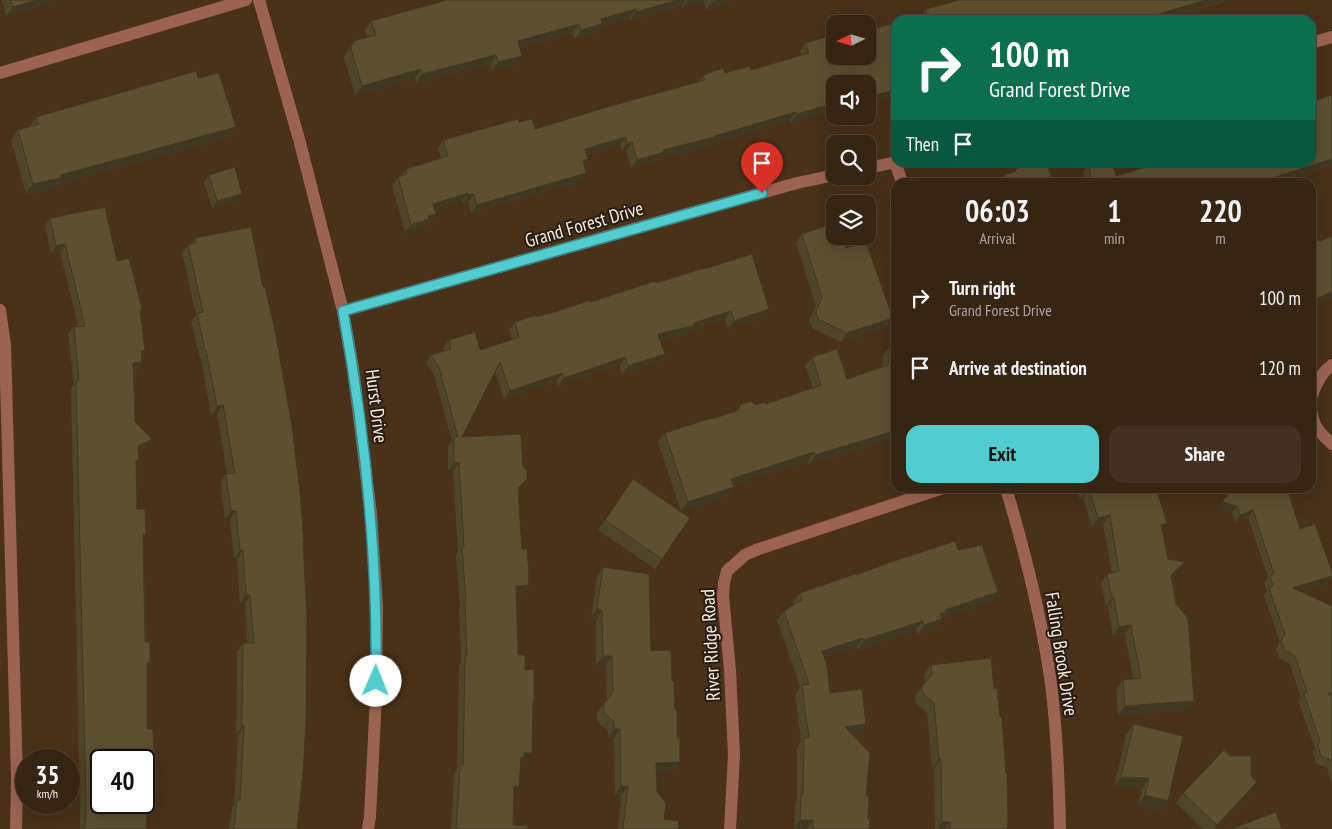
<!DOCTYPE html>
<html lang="en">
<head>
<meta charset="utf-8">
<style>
	:root { --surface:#372514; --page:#423122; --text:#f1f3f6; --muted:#aaa5a0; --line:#514234; --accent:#52cdcf }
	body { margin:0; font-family:"PT Sans Narrow",sans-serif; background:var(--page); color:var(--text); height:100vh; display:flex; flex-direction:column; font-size:19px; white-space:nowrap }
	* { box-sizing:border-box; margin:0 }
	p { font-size:16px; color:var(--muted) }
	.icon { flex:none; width:28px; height:28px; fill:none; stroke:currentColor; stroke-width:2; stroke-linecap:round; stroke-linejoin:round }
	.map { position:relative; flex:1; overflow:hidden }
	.side { position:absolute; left:891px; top:178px; width:425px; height:315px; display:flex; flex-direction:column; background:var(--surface); border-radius:15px; box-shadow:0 5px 20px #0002,0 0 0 1px var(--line) }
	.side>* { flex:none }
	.banner { position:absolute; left:891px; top:15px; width:425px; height:152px; border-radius:15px; box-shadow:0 5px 20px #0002,0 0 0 1px var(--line); background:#0b6e4f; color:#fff; overflow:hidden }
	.needle { width:32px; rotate:265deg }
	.tools { position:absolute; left:826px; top:15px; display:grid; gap:10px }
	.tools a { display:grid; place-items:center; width:50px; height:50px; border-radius:10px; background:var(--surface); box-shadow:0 5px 20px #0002,0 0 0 1px var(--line); font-size:25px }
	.speed { position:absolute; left:15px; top:749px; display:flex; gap:10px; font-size:25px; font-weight:700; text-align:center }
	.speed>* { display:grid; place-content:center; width:65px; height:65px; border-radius:50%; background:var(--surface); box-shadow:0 5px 20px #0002,0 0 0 1px var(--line); line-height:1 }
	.speed small { font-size:12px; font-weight:400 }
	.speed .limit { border:2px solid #111; border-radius:8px; background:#fff; color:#111 }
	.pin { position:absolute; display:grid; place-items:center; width:42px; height:42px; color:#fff; margin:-51px -21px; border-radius:50% 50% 50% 0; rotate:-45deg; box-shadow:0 0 5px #0007 }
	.pin .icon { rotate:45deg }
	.me { position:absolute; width:55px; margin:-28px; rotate:1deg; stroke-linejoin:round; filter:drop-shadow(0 0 4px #0008) }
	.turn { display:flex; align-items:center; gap:18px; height:105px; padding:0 15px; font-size:22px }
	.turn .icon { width:65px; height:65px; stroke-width:2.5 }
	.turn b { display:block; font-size:35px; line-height:42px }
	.then { display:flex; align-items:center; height:48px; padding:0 15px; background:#0003; gap:10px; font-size:19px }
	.eta { display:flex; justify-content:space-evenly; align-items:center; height:85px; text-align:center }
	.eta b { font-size:30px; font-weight:800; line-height:35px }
	.primary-button { display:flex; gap:10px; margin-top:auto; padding:10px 15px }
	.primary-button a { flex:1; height:58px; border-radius:15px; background:var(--accent); color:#111; font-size:20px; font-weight:800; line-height:58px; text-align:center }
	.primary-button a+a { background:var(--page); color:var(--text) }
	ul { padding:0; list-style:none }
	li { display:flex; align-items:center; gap:15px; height:70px; padding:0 15px }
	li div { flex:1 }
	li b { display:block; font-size:19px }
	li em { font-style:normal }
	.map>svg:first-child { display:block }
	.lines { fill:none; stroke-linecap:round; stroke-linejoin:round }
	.minor { stroke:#9c6352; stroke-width:12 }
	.tertiary { stroke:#9c6352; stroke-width:12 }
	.wall { fill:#4f452a }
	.shaded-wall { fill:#403822 }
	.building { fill:#5c5031; stroke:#403822; fill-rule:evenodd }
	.route-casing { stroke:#358587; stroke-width:12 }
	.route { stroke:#52cdcf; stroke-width:9 }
	.labels { text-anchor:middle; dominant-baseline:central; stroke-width:4; stroke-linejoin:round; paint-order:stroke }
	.street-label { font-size:19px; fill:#fcecde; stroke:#271c12 }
</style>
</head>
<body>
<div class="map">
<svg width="1332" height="829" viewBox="0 0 1332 829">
	<rect width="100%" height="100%" fill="#49311a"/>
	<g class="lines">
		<path class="minor" d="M1311 43 1332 37
			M0 73 246 0
			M895 162 902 182
			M868 168 896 162
			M0 310 5 345 17 778 16 829
			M343 311 797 183 835 175
			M1311 398C1316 384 1320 374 1332 365
			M1311 410C1314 428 1319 432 1332 444
			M1006 488C1025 552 1042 618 1051 684 1057 732 1059 781 1060 829
			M730 829 734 755 730 670 723 596 724 583 727 571 745 555 756 550 943 488"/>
		<path class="tertiary" d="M259 0 299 139 343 311 353 368 371 514 377 606 376 697 370 817 368 829"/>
	</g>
	<path class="wall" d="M2 0H54L52 3 6 16Z
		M447 0H731L729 3 706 10 704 2 683 8 682 6 630 21 629 18 601 26 596 33 575 39 573 33 520 48 516 65 492 71 490 64 416 83 415 78 355 95 344 57 354 41 367 37 365 30 371 21Z
		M1226 1 1160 20H904L922 15 926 9Z
		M806 43 868 84 791 123 790 120 711 144 709 146 660 158 658 160 631 168 626 150 622 151 620 145 587 155 584 165 586 173 581 181 471 213 468 202 463 203 462 201 434 210 430 222 427 223 423 227 405 233 392 186 398 177 401 176 406 169 441 158 438 148 443 140 519 122 535 129 698 82 703 75 725 73 751 70 802 55 800 51Z
		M198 78 228 137 56 185 54 188 26 194 11 140 18 130 29 127 36 117Z
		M1332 95V165L1275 182H1086L1083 172 1088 165 1116 176 1149 166 1148 162H1311Z
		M209 175 242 194 237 201 212 208 204 182Z
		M50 218 117 261 142 309 140 312 142 362 137 369 134 370 135 422 147 447 139 451 136 464 137 509 146 534 143 538 147 668V729L149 761 146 829H80V808L71 388 74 385 68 334 74 327 78 326 60 252 51 254 45 226Z
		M802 234 846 248 886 327 841 342 812 328 809 321 816 306 796 243Z
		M1332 236V298L1311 305V237L1320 241Z
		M195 238 303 543 297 829H229L232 808 234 805 238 735H236L237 651 243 643H247L245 603 240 604 237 559H234L230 519 225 520 222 496 221 482 226 474H227L217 414 211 415 201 359H200L191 322 196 315 182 253 188 245 191 244Z
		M704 269 769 309 764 317 728 329 725 319 689 331 687 334 660 340 665 354 659 362 622 374 619 365 558 386 556 381 504 399 495 372 462 437 521 487 518 490 522 549 529 574 528 576 529 585 523 593 516 594 518 655 525 670 534 701 533 703 527 761H522L520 763 519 787 514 795 513 825 528 829H451L452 811 454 773 457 769 459 664 461 662 459 610 460 609 456 555 458 552 453 471H448V446L452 441 434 375 426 363 431 355 444 351 443 348 449 340 480 350 512 340 509 330 515 322 591 302Z
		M890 346 896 352V435L887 438 885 441 809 464 808 461 733 485 734 487 727 496 681 511 658 442 665 433 712 419 736 411 740 405H755L766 404 813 388 805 366 812 357 847 379 882 367 883 355Z
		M633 479 690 518 655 569 598 530Z
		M1075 488H1156L1162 529 1168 559 1179 571 1172 578 1194 701 1188 710 1118 715 1116 689 1123 680 1133 679 1125 634 1113 636 1108 607H1106L1101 583 1107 574 1112 573 1103 524 1092 527 1083 498 1080 499Z
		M1224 488H1287L1300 529 1328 583 1300 592 1332 606V784L1327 768 1316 763 1313 752 1315 749 1298 701 1301 698 1290 664 1279 658 1276 649 1280 642 1264 595 1267 591 1264 583 1268 578 1248 518 1235 522 1232 513 1216 509 1222 502 1227 496Z
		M958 550 991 602 942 618 935 629 918 634 916 630 858 650 857 647 824 657 830 693 866 724 860 734 852 735 866 796 869 829H794L795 803 797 800V747L801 741 795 695 800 687 777 620 784 611 794 605 793 602 800 593 856 575Z
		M603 567 651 651 672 681 680 762 674 771 657 772V792L664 819 678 829H618L621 795H615L614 738H608V731L597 721V712L607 700 606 665H596V619L591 618 597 576Z
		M931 665 1007 829H935L934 769H932L927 713 916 704 915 696 925 683 924 675Z
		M1134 724 1168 801 1160 811 1138 806 1142 789 1114 787 1126 734Z
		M1183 793H1250L1216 829H1203L1176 803Z"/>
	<path class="shaded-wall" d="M38 0H54L52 3 6 16 13 7Z
		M678 0H686L682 6 630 21 636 12Z
		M688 0H705L704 2 683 8Z
		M715 0H731L729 3 706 10 713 1Z
		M1206 0H1226L1160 20H1138Z
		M636 9 629 18 601 26 596 33 575 39 581 30 601 19Z
		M1113 16 1110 20H1098Z
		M579 24 573 33 512 50 518 41Z
		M496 55 490 64 416 83 422 74Z
		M522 56 516 65 492 71 498 62Z
		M421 69 415 78 355 95 362 86Z
		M896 90V97L868 104V97Z
		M835 103V110L791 123 797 114Z
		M796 112 790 120 711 144 709 146 660 158 658 160 631 168 637 160 663 150Z
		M236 127 228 137 56 185 54 188 26 194 33 184 61 175Z
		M626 137 620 145 580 157 585 149Z
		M632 142 626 150 622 151 627 143Z
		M588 159 583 167V161Z
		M1332 159V165L1275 182H1262L1266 180Z
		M586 173 581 181 471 213 477 205Z
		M468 193 462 201 427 212 433 204Z
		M242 194 237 201 212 208 217 201Z
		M474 194 468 202 463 203 468 195Z
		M436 214 430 222 427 223 423 227 405 233 411 225 428 216Z
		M65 244 60 252 51 254 56 246Z
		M1332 292V298L1311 305 1315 299Z
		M769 309 764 317 728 329 734 321Z
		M731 311 725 319 689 331 687 334 652 342 658 334Z
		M893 318 886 327 841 342 847 333Z
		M665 354 659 362 622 374 628 366Z
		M625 357 619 365 558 386 564 378Z
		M142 362 137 369 128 370 133 363Z
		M562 373 556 381 504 399 510 391Z
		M223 405 217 414 211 415 217 406Z
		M896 428V435L887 438 885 441 809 464 815 455Z
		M152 439 147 447 133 454 138 446Z
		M814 452 808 461 725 488 731 479Z
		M454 463H459L453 471H448Z
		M527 479 521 487 512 496 518 488Z
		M734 487 727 496 681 511 688 502Z
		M1089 489 1083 498 1080 499 1086 490Z
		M1222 502 1237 506 1232 513 1216 509Z
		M1253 510 1248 518 1235 522 1240 515Z
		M231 511H236L230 519 225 520Z
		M1110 515 1103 524 1092 527 1098 518Z
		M1167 523 1160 532 1161 525Z
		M243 550 237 559H234L240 551Z
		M1185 562 1179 571 1165 584 1171 575Z
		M1332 576V577L1328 583 1287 596 1293 588Z
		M529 585 523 593 510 594 516 586Z
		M998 592 991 602 941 619H942L935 629 918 634 924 625 945 610Z
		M246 595H250L245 603 240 604Z
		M1112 598H1114L1108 607H1106Z
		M597 609 602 610 596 619 591 618Z
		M923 621 916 630 858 650 864 640Z
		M1131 625 1125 634 1113 636 1119 627Z
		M863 638 857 647 816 660 822 651Z
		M603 656H612L606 665H596Z
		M1194 701 1188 710 1118 715 1125 706Z
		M866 724 860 734 838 736 845 727Z
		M242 726H244L238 735H236Z
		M614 729H620L614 738H608Z
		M148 753H154L149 761Z
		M524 753H532L527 761H522L518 766H515Z
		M939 759H941L934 769H932Z
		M680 762 674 771 650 772 656 763Z
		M1121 777 1149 778 1142 789 1114 787Z
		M1257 782 1250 793 1216 829H1214L1217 825Z
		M514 786 519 787 514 795Z
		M621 786H628L621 795H615Z
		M1145 795 1168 801 1160 811 1138 806Z
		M800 820H813L807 829H794Z
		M942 822H950L945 829H937Z"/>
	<path class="building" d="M10 0H38L13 7Z
		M447 0H678L636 12V9L601 19 602 24 581 30 579 24 518 41 522 56 498 62 496 55 422 74 421 69 362 86 351 48 354 41 376 35 371 21Z
		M959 0H1206L1139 20H1114L1113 16 1098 20H904L927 13 926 9Z
		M896 22V90L868 97V84H835V103L797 114 796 112 715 136V137L663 150 664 152 637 160 632 142 627 143 626 137 585 149 588 159 583 161 586 173 477 205 474 194 468 195V193L433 204 436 214 428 216 429 219 411 225 398 177 407 174 406 169 448 156 443 140 518 119 519 122 532 119 535 129 614 105 705 80 703 75 723 68 725 73 750 66 751 70 809 53 806 43 835 34V56H868V31Z
		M196 71 198 78 219 73 236 127 61 175V178L33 184 18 130 39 124 36 117Z
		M1332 95V159L1266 180V181L1262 182H1093L1088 165 1096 162H1112L1116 176 1155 164V162H1311V102Z
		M1036 162H1047L1053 182H989L1005 178 1004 175 1016 171 1015 169Z
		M235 167 242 194 217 201 209 175Z
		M105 207 117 261 129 258 142 309 140 310 145 350 141 351 142 362 133 363 135 422 152 439 138 446 139 460H136L137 509H145L146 534H143L145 642H150V663H147V729H153L154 753H148L149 811H147L146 829H85L86 800 76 381H79L74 327 85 326 65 244 56 246 50 218ZM101 760H144V802H101Z
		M835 223V236H842L846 248 866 242 893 318 847 333 818 319 816 312 822 297 802 234Z
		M251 227 263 287H265L275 330 292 426 300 492 304 542H303L307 617 306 722 303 773 297 829H234L237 800H240L244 726H242L243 643H254L250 595H246L243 550 240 551 236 511H231L226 474 235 473 223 405 217 406 206 350 205 351 197 313 203 312 188 245 196 243 195 238Z
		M1332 236V292L1315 299 1311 288V237L1320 241Z
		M752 254 769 309 734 321 731 311 694 323 693 326 658 334 665 354 628 366 625 357 564 378 562 373 510 391 500 362 462 437 521 434 523 467 527 470V479L518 488 522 549H527L529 574H528L529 585 516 586 518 655H525V670L534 669V701H533L532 753H524V758L521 757 519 787 514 786 513 825 528 826V829H456L458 803 460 765H463L465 656H467L465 602H466L462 547H464L459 463H454V437H458L439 367 431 355 451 349 449 340 475 332 480 350 519 337 515 322 536 315 537 317 558 311 590 300 591 302 655 281 656 283 704 268V269Z
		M890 346 896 352V428L891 430V432L815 455 814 452 731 479 734 487 688 502 665 433 711 418 712 419 739 410 740 405 751 401 755 405 765 402 766 404 821 385 812 357 837 349 847 379 888 365Z
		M633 479 690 518 662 559 605 520Z
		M1085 488H1156L1167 523 1161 525 1168 559 1185 562 1171 575 1176 604 1188 618 1194 701 1125 706 1123 680 1141 678 1131 625 1119 627 1114 598H1112L1107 574 1119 571 1110 515 1098 518 1089 489 1086 490Z
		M1231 488H1287L1300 529 1315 524 1332 572V576L1293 588 1332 606V692L1328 694 1332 696V761L1321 756 1318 745 1320 741 1304 693 1307 692 1295 656 1285 651 1281 641 1285 634 1269 588 1273 586 1270 576 1274 574 1253 510 1240 515 1237 506 1222 502 1232 490Z
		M955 541 958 550 982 545 998 592 945 610 946 612 940 614 942 619 924 625 923 621 864 640 863 638 822 651 827 665 830 693 862 689 866 724 845 727 870 753 866 796H869L868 819H870L869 829H813V820H800L801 794H803L804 738H809L802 685 809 684 784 611 802 600 800 593 855 574 856 575 888 563Z
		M603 567 649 574 651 651 671 650 672 681H674L675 710H677V738H680V762L656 763 657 792 666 803 664 819 679 821 678 829H623L628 786H621L620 729H614V722L604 712V703L613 693 612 656H603L602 610 597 609Z
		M991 658 994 689 997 688 1000 717H1002L1006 774 1007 773 1008 822 1007 829H950V822H942L941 759H939L934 703 923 694 922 686 932 675 931 665Z
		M1134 724 1183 736 1168 801 1145 795 1149 778 1121 777Z
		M1224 750 1230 756H1251V776L1257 782 1217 825 1183 793Z
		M1276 812 1282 829H1231Z"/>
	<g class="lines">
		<defs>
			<path id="route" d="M376 681C378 557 365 433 343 311L762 193"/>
		</defs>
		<use href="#route" class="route-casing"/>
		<use href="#route" class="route"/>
	</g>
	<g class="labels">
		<g class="street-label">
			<text transform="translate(584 224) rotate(-16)">Grand Forest Drive</text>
			<text transform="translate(377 406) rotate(83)">Hurst Drive</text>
			<text transform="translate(710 645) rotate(-93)">River Ridge Road</text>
			<text transform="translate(1062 654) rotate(81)">Falling Brook Drive</text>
		</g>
	</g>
</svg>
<div class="tools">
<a><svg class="needle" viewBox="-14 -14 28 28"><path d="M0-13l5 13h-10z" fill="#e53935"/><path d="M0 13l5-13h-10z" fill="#aaa5a0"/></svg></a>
<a><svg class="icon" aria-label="sound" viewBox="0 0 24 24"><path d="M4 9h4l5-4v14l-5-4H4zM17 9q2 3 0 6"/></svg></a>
<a><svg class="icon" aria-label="search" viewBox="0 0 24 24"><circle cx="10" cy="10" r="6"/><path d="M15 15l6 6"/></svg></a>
<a><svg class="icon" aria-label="layers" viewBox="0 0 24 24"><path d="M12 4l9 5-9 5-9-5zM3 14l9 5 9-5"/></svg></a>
</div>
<div class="speed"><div>35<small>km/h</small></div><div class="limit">40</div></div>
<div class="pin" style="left:762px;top:193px;background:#d93025"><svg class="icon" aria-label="arrive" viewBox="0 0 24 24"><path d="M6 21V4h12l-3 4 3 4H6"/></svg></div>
<svg class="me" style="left:376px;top:681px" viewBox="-20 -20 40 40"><circle r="19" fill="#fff"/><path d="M0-13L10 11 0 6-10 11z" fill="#52cdcf"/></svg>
<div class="banner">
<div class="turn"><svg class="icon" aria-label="right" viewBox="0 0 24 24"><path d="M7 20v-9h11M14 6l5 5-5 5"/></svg><div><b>100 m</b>Grand Forest Drive</div></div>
<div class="then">Then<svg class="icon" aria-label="arrive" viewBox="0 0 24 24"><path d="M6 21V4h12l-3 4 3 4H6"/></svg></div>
</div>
<section class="side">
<div class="eta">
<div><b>06:03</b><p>Arrival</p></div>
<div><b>1</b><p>min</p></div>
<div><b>220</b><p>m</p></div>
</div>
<ul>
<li><svg class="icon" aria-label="right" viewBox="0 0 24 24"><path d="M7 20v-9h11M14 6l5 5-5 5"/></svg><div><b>Turn right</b><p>Grand Forest Drive</p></div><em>100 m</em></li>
<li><svg class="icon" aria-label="arrive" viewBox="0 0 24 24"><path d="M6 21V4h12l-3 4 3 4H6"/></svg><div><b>Arrive at destination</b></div><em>120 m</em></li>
</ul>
<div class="primary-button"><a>Exit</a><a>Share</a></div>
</section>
</div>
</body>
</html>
